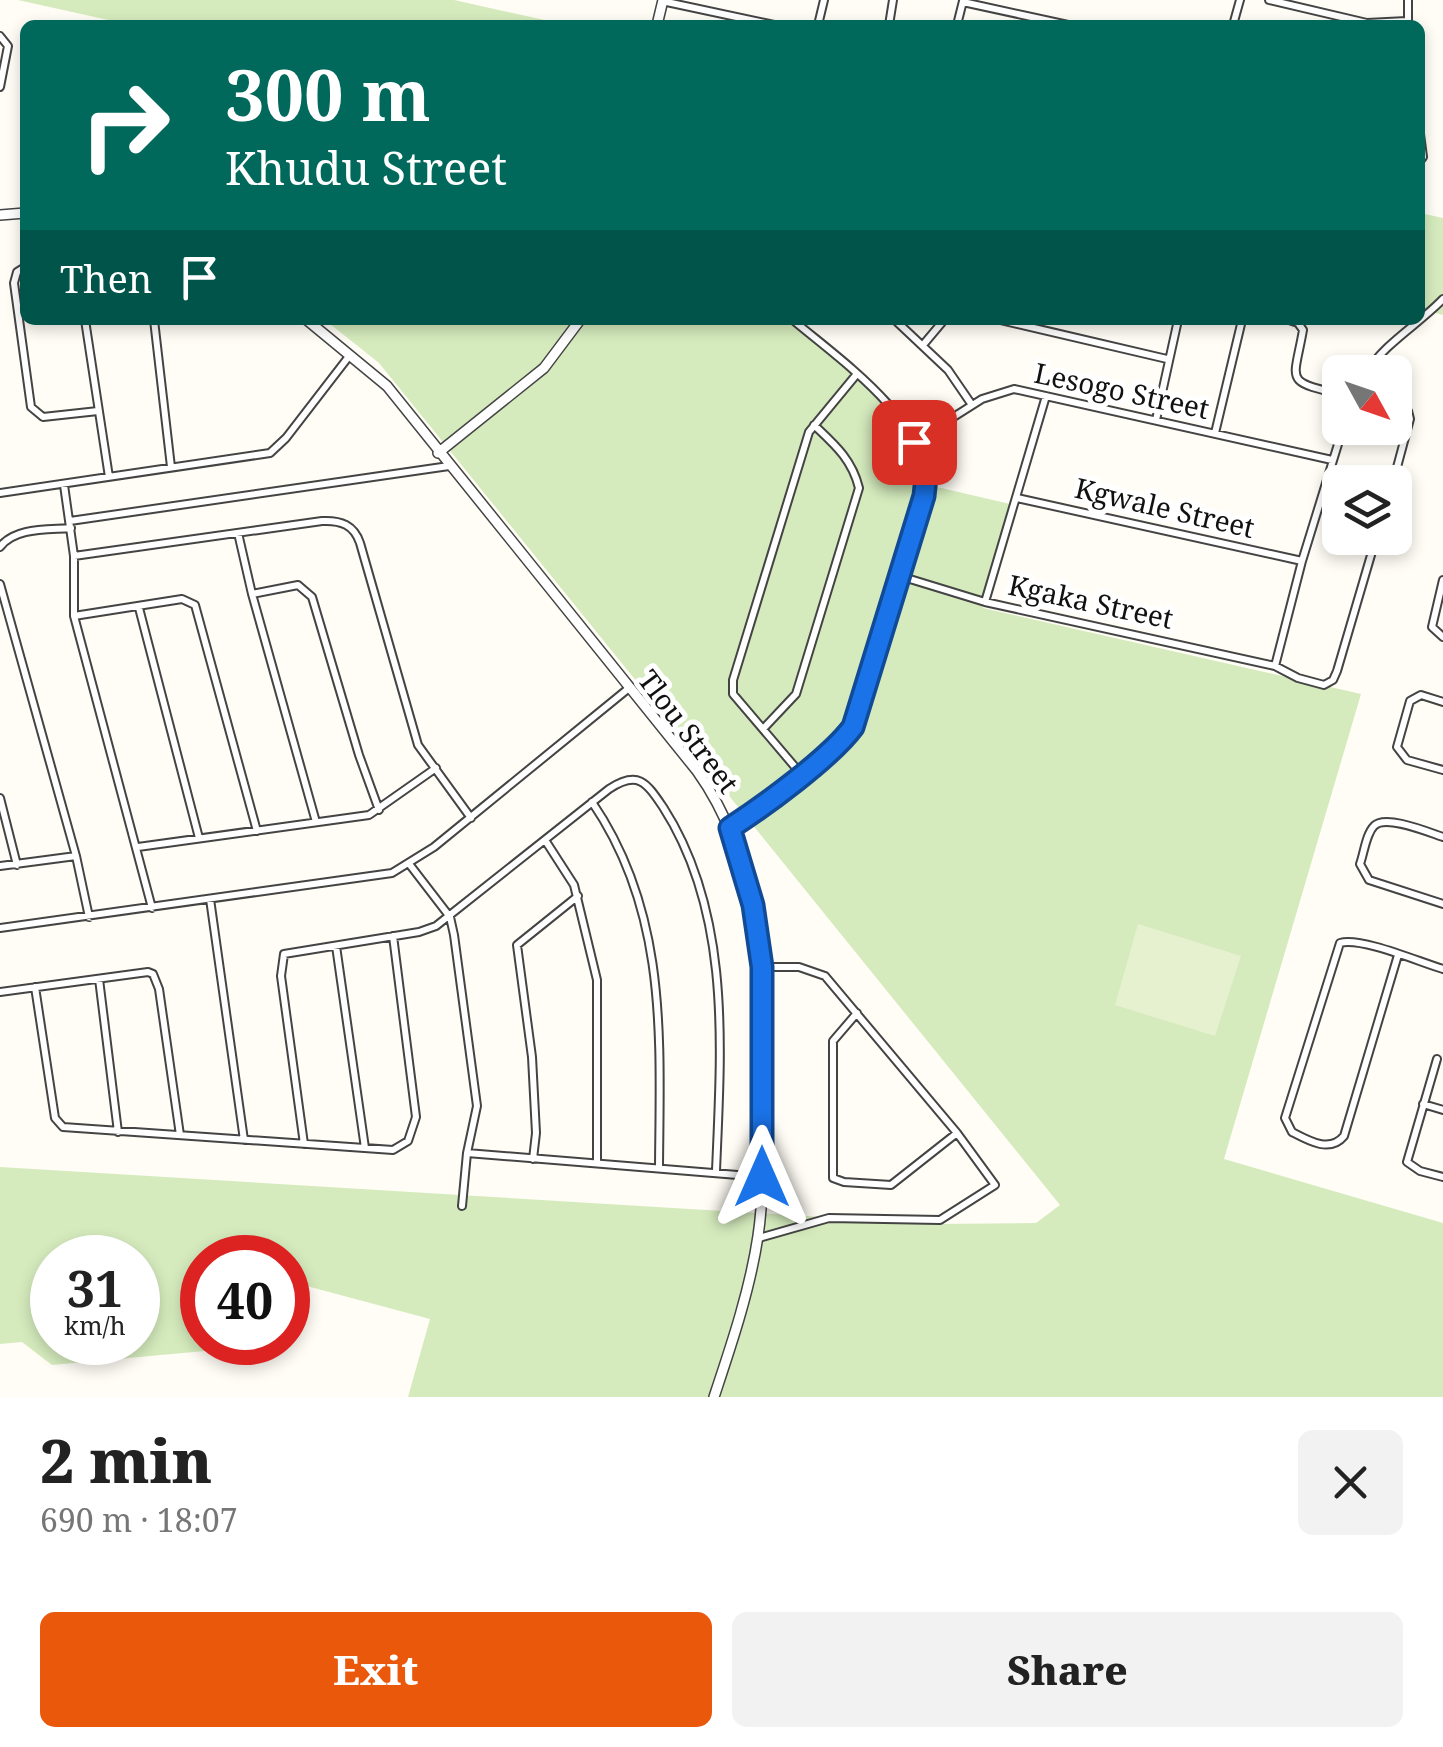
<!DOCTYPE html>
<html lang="en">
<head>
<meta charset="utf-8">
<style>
	:root { --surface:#fff; --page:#f2f2f2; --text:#222; --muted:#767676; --accent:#ea580c }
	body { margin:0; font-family:"Noto Serif",serif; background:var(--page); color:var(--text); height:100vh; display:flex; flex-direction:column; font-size:38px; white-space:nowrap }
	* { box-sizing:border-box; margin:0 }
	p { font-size:32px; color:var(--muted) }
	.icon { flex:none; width:55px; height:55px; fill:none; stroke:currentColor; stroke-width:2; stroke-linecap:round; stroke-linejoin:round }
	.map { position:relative; height:1397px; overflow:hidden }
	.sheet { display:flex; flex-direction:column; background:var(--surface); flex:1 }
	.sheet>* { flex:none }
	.guide { position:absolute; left:20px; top:20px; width:1405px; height:305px; border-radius:15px; box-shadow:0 5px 15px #0003; background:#00695c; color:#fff; overflow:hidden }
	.needle { width:65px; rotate:130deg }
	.buttons { position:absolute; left:1322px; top:355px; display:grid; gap:20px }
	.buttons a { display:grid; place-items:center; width:90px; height:90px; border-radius:15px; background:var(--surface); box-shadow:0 5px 15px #0003; font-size:50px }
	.speed { position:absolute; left:30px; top:1235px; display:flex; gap:20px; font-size:50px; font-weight:700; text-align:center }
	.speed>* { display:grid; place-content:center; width:130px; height:130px; border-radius:50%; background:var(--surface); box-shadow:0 5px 15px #0003; line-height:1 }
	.speed small { font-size:25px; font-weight:400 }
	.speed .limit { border:15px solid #d22; background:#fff; color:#111 }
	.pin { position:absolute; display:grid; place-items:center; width:85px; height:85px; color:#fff; margin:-42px; border-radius:20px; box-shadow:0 5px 15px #0006 }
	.me { position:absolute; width:110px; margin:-55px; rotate:0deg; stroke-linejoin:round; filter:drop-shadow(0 0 8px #0008) }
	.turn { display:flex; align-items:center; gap:35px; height:210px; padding:0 40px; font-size:45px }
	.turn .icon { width:130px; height:130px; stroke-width:2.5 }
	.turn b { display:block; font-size:70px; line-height:85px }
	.then { display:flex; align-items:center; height:95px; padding:0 40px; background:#0003; gap:20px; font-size:38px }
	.round { display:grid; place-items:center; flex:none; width:105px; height:105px; border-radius:15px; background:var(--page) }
	.summary { display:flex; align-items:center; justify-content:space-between; height:170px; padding:0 40px }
	h1 { font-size:60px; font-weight:800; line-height:75px }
	.primary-button { display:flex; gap:20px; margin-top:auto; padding:20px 40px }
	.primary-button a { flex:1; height:115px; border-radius:15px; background:var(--accent); color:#fff; font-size:40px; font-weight:800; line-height:115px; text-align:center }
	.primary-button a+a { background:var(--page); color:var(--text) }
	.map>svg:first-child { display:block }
	.green { fill:#d5ebbd; fill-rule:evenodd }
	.pitch { fill:#e6f2cf }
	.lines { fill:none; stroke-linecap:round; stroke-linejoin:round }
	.minor-casing { stroke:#444; stroke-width:10 }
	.tertiary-casing { stroke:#444; stroke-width:12 }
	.minor { stroke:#fff; stroke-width:6 }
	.tertiary { stroke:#fff; stroke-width:9 }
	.route-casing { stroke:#114b97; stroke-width:25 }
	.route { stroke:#1a73e8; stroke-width:18 }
	.labels { text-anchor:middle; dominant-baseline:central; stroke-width:10; stroke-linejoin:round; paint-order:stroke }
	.street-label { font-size:28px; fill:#111; stroke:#fff }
</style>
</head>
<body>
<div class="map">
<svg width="1443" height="1397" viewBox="0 0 1443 1397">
	<rect width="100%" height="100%" fill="#fffdf5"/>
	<path class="green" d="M18 0H454L567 25H131Z
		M1420 213 1443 218V315L1420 309Z
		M325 320H789L887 403 915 440 924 484 1010 504 983 608 1361 694 1224 1159 1443 1223V1397H408L430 1319 288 1281V1258H202V1342L282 1344 52 1365 22 1342 0 1344V1167L937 1224 1036 1223 1060 1205 379 363ZM52 1258H138V1342H52Z"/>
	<path class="pitch" d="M1138 924 1241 956 1215 1036 1115 1005Z"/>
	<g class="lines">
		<defs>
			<path id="minor" d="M1269 0 1367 23 1407 21
				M662 1 774 25
				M963 2 1068 25
				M1408 24V0
				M818 25 824 0
				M889 25 893 0
				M957 25 963 1
				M1233 25 1240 0
				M0 36 8 46 0 87
				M1420 134 1423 157 1420 161
				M25 267 17 272 14 283 31 407 43 417 98 411
				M85 320 109 477
				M154 320 171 467
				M895 320 948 370 972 405
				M1000 320 1167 359
				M1289 320 1298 323 1303 330C1294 382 1283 381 1340 394
				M923 345 944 320
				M1367 372C1385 343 1419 324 1443 299
				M1156 420 1178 320
				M1215 433 1242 320
				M914 442 982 399 1014 389 1332 460
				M1393 482 1410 419 1408 411 1395 407
				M64 485 74 556V616L152 908
				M0 493 270 453 286 438 350 355
				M1017 498 1302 561
				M70 521 449 466
				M238 533 252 594 316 822
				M0 547C15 527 48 530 71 528
				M74 556 322 521C341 520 354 525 360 543L418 745 471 818
				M900 576 985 602 1275 666 1298 678 1324 685 1333 680 1337 671 1376 538
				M1443 580 1432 627 1443 637
				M0 584 76 856 89 917
				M252 594 298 585 312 597 359 755 379 810
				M985 602 1046 396
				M139 608 199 838
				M74 616 182 599 195 605 257 831
				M1275 666 1302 561 1343 428
				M1443 702 1421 695 1410 701 1397 747 1407 760 1443 770
				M763 729 796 694 859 488C852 459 834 444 814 425
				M801 774 733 694V680L809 432 856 375
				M0 798 17 865
				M592 802C668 913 660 1038 659 1167
				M731 828 766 805 839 743 853 727 926 482C923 416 840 360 793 320
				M1443 837C1428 832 1385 814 1374 826 1366 834 1364 853 1360 864L1369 880 1443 904
				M545 840 574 885 597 980V1163
				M138 847 369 815 436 768
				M410 865 450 917 454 935 477 1106 467 1153 462 1206
				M0 866 76 856
				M210 899 244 1140
				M0 928 392 873 434 847 629 688
				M336 946 365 1148
				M1398 955 1344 1136C1330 1153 1309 1141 1292 1132L1285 1118 1340 943C1362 937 1419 962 1443 969
				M99 979 118 1132
				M35 987 55 1118 63 1127 393 1150 408 1141 416 1117 393 936
				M0 992 148 972 153 974 159 989 180 1135
				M857 1013 833 1041V1178L844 1182 891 1185 957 1133
				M1437 1059 1407 1162 1420 1171 1443 1177
				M1423 1104 1443 1110
				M304 1144 281 976 284 954 419 932 436 926 609 789C638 770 646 782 663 807 732 914 721 1049 716 1171
				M467 1153 762 1177
				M533 1159 536 1133 532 1057 517 945 578 896
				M759 1238 829 1218 940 1220 995 1185 957 1133 825 976 799 967H762"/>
			<path id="tertiary" d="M657 25 663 0
				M0 215 25 213
				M307 320 387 386 697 771C765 866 762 980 762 1092 762 1140 765 1189 758 1236 750 1290 731 1346 714 1397
				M438 453 544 368 580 320"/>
		</defs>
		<use href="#minor" class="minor-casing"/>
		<use href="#tertiary" class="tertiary-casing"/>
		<use href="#minor" class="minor"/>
		<use href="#tertiary" class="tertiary"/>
	</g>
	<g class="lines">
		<defs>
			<path id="route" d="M762 1177V967L753 905 730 828C764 806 830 758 853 727L924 496 926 477 914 442"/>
		</defs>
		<use href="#route" class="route-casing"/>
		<use href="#route" class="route"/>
	</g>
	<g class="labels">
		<g class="street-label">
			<text transform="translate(1122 390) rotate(12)">Lesogo Street</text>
			<text transform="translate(1165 507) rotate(13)">Kgwale Street</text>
			<text transform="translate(1091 601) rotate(12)">Kgaka Street</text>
			<text transform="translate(689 731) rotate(53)">Tlou Street</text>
		</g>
	</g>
</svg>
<div class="buttons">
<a><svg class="needle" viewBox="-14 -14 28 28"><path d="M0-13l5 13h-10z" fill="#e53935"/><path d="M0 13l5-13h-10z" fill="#767676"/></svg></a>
<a><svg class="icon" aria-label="layers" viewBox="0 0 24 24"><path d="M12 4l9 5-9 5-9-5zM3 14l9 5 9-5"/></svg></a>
</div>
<div class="speed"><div>31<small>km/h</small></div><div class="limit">40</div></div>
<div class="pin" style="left:914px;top:442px;background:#d93025"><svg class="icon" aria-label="arrive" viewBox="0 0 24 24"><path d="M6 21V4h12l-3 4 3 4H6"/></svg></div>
<svg class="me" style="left:762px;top:1177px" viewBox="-20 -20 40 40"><path d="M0-17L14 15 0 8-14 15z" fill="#1a73e8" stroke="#fff" stroke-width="4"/></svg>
<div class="guide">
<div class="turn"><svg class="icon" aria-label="right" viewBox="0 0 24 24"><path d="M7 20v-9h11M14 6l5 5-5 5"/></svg><div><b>300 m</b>Khudu Street</div></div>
<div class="then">Then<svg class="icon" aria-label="arrive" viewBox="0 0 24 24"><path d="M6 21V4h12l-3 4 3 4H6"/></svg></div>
</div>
</div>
<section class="sheet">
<div class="summary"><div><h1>2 min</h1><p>690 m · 18:07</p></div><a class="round"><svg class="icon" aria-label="close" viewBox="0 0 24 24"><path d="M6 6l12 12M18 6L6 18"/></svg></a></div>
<div class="primary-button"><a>Exit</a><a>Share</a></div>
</section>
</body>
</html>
